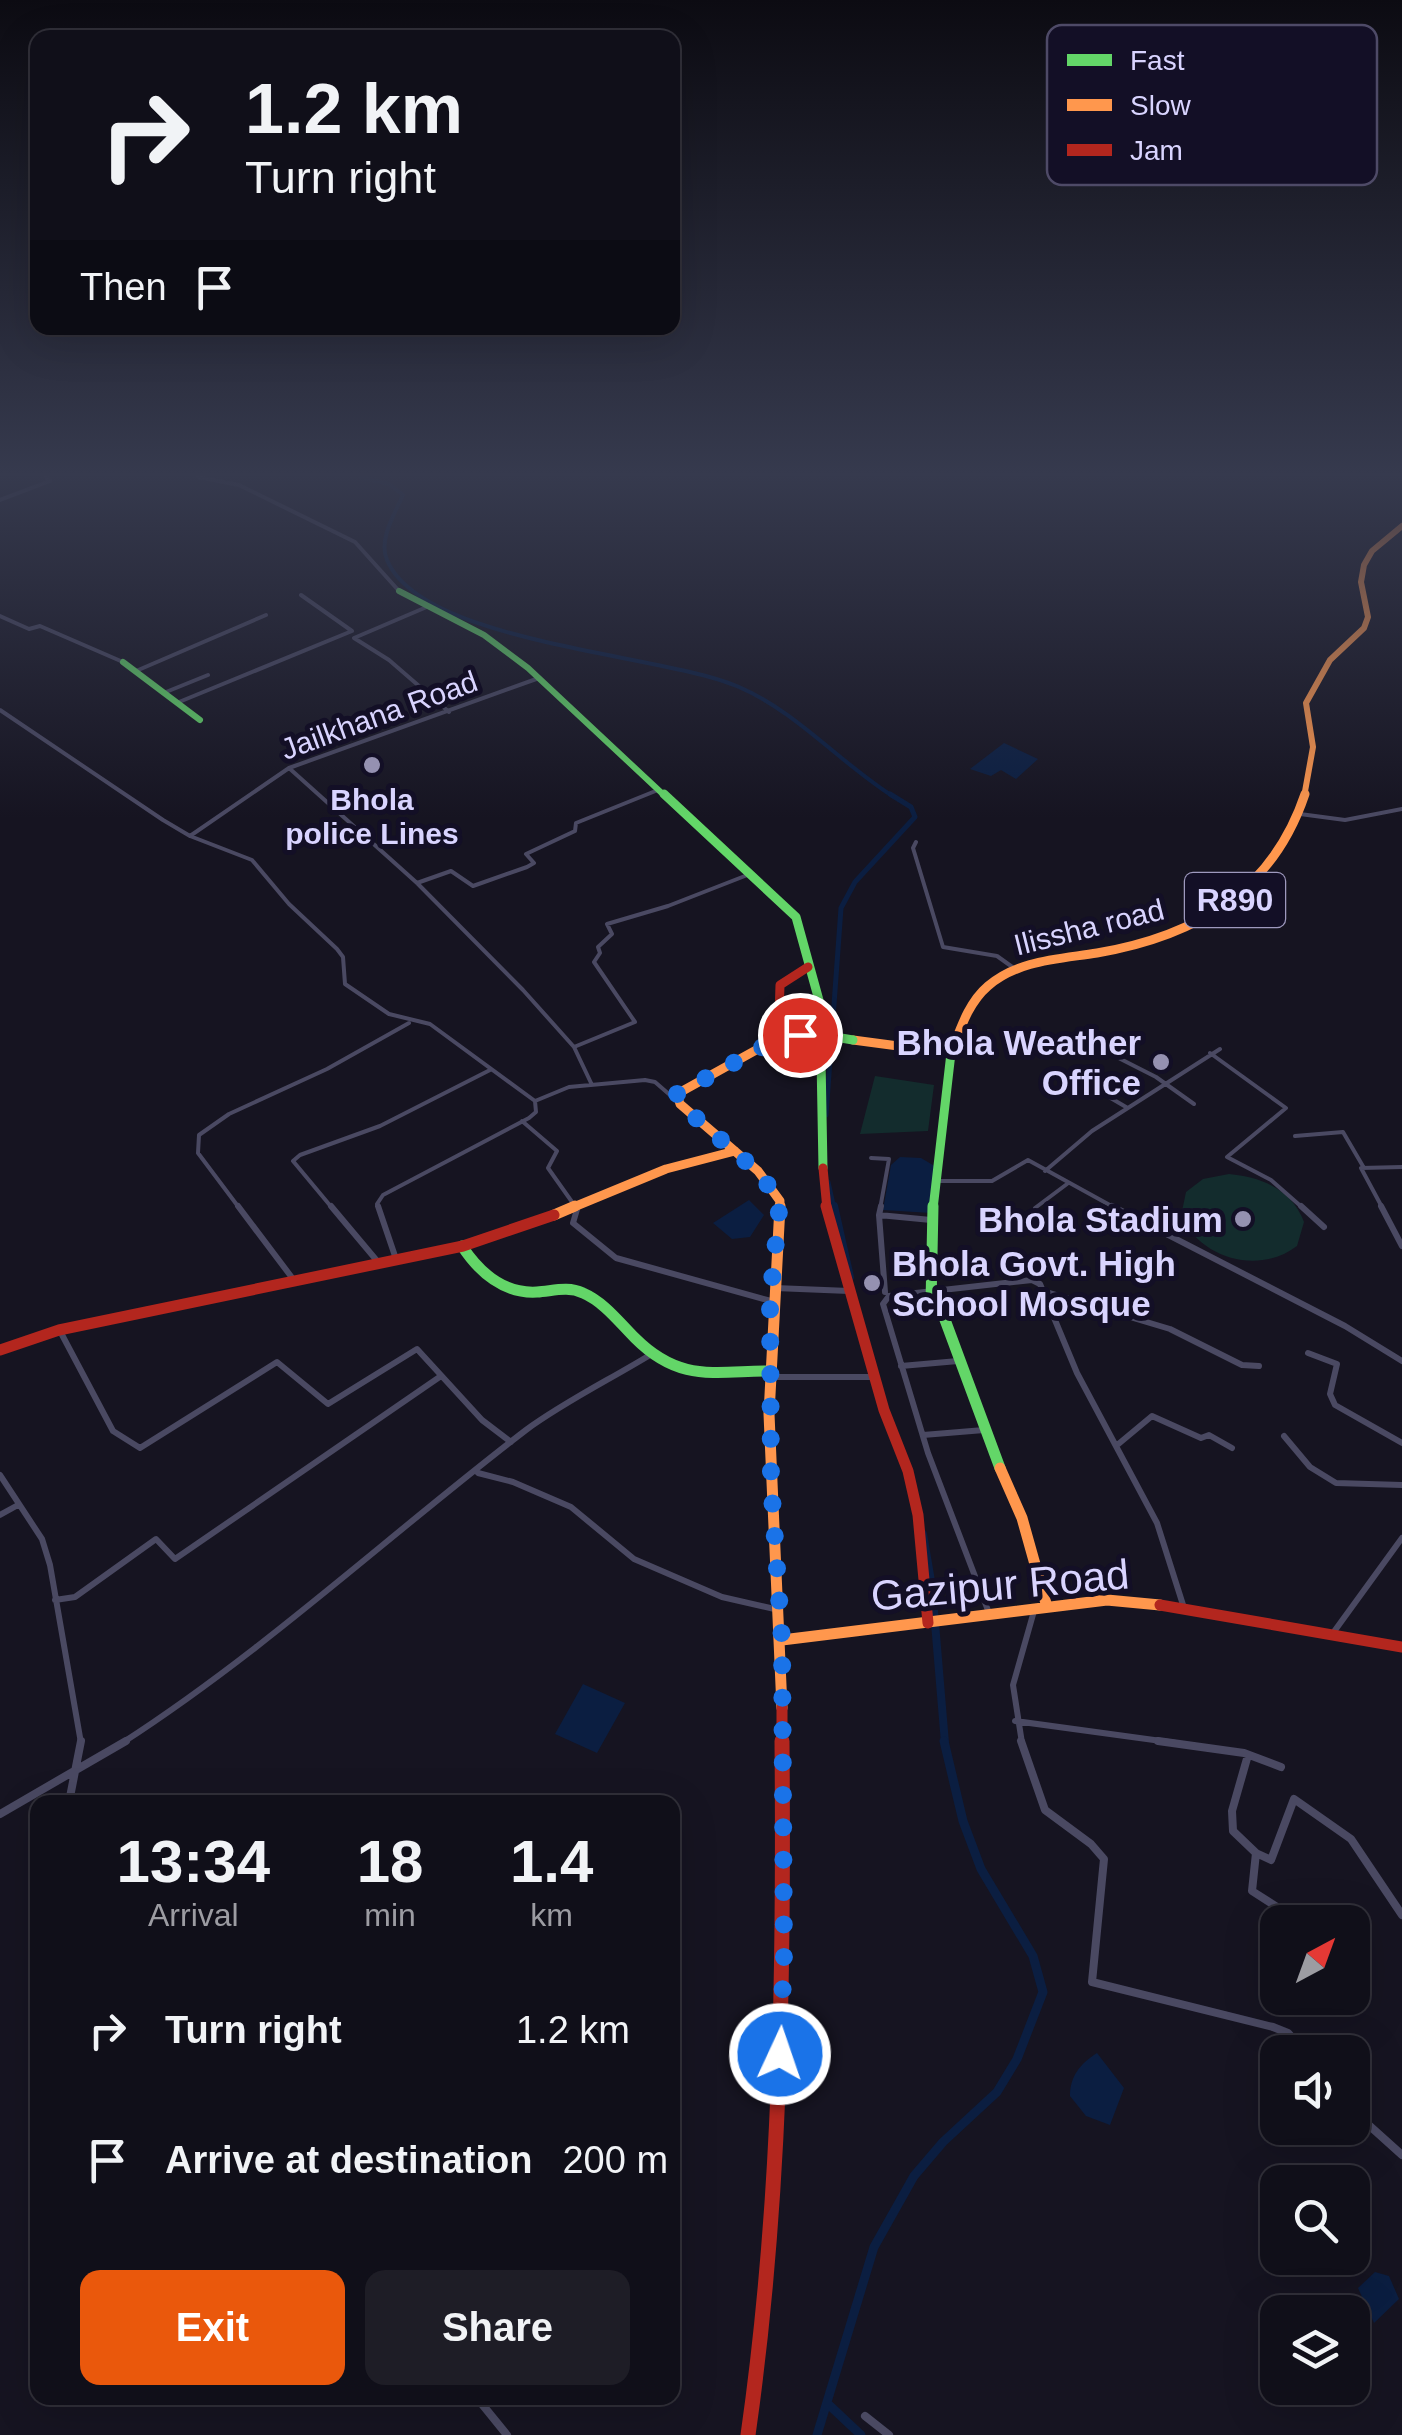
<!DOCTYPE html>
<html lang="en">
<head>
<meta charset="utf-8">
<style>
	:root { --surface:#100f19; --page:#1e1d26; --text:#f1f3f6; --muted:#9c9ca2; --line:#302f38; --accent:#ea580c }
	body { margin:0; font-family:Arial,sans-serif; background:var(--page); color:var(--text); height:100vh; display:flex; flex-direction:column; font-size:38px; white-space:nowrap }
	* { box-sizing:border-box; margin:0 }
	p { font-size:32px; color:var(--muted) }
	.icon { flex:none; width:55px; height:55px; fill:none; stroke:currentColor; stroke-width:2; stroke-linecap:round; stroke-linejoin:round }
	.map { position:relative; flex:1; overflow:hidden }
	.panel { position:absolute; left:30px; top:1795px; width:650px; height:610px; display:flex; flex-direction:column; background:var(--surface); border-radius:20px; box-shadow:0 10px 40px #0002,0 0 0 2px var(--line) }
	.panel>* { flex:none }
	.banner { position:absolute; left:30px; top:30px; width:650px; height:305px; border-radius:20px; box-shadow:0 10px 40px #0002,0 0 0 2px var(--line); background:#100f19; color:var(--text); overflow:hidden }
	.needle { width:65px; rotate:41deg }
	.fabs { position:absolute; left:1260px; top:1905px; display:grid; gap:20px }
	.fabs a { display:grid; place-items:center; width:110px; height:110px; border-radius:20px; background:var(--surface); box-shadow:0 10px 40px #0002,0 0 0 2px var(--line); font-size:50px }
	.pin { position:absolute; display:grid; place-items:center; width:85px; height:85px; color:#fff; margin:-42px; border:5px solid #fff; border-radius:50%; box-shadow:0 2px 10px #0007 }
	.me { position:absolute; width:110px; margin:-55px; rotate:3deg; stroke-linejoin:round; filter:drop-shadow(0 0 8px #0008) }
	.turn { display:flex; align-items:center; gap:35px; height:210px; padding:0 50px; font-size:45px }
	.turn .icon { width:130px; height:130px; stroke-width:2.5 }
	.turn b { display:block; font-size:70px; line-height:85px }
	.then { display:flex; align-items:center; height:95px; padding:0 50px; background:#0003; gap:20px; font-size:38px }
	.eta { display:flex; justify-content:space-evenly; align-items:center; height:170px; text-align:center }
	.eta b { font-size:60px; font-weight:800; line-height:70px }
	.primary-button { display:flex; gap:20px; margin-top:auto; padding:20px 50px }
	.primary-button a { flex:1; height:115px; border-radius:20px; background:var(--accent); color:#fff; font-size:40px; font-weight:800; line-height:115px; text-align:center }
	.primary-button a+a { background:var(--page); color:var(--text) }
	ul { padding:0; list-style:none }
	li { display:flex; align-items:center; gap:30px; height:130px; padding:0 50px }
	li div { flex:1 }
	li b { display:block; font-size:38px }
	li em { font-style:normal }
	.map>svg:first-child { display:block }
	.green { fill:#132c2d }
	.water { fill:#0b1e41 }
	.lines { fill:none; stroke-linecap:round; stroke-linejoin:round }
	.canal-far3 { stroke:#0b1e41; stroke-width:4 }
	.canal-far2 { stroke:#0b1e41; stroke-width:5 }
	.canal-far1 { stroke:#0b1e41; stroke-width:8 }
	.canal { stroke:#0b1e41; stroke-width:9 }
	.street-far2 { stroke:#4a4962; stroke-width:4 }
	.street-far1 { stroke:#4a4962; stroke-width:6 }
	.street { stroke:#4a4962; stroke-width:8 }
	.fast-far2 { stroke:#63d668; stroke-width:6 }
	.fast-far1 { stroke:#63d668; stroke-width:9 }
	.fast { stroke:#63d668; stroke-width:11 }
	.slow-far2 { stroke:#ff974d; stroke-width:6 }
	.slow-far1 { stroke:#ff974d; stroke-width:9 }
	.slow { stroke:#ff974d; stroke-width:11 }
	.jam-far2 { stroke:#b3261e; stroke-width:9 }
	.jam-far1 { stroke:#b3261e; stroke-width:11 }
	.jam { stroke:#b3261e; stroke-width:15 }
	.fast-bridge { stroke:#63d668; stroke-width:9 }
	.route { stroke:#1a73e8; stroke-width:18; stroke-dasharray:0 32.4 }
	.poi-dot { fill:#9591b1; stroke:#130f26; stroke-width:4 }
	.labels { text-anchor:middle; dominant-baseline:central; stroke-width:10; stroke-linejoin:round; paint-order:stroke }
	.far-street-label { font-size:30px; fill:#d9d4ff; stroke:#130f26 }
	.far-poi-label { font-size:30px; font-weight:bold; fill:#d9d4ff; stroke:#130f26 }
	.shield { fill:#130f26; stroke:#9e99be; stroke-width:2.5 }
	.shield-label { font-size:32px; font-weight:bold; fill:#d9d4ff }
	.poi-label { font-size:35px; font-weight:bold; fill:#d9d4ff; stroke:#130f26; text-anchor:end }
	.near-street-label { font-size:42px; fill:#d9d4ff; stroke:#130f26 }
	.key { fill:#130f26; stroke:#4e4a67; stroke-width:2.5 }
	.key-label { font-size:28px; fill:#d9d4ff }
</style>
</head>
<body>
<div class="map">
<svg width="1402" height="2435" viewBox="0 0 1402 2435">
	<rect width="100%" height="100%" fill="#161421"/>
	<path class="green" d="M875 1076 934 1085 928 1131 860 1134Z
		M1229 1174C1261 1177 1292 1189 1304 1222L1297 1246C1259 1275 1201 1259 1181 1216L1186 1192 1203 1179Z"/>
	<path class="water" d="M1004 743 1038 759 1016 779 1001 770 991 776 970 769Z
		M900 1157 921 1158 938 1168 931 1213 883 1210 891 1165Z
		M749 1200 764 1215 750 1237 732 1239 713 1223Z
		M583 1684 625 1703 597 1753 555 1734Z
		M1097 2053 1124 2088 1110 2125 1086 2116 1070 2096C1070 2076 1080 2064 1097 2053Z
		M1375 2272 1389 2276 1399 2299 1374 2323 1358 2288Z"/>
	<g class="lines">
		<path class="canal-far3" d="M361 477 389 484 403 495C395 513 378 540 387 560 422 644 661 653 739 687 797 712 840 763 894 797"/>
		<path class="canal-far2" d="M826 1115 841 908 855 882 915 817 911 807 890 794
			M828 1182 834 1209"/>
		<path class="canal-far1" d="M834 1206 850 1277
			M923 1534 932 1587 945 1743"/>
		<path class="canal" d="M827 2403 861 2435
			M817 2435 874 2247 914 2176 943 2142 997 2092 1017 2059 1043 1992 1033 1956 981 1869 963 1821 944 1741"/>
		<path class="street-far2" d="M198 477 239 485 355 542 399 591
			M0 500 50 481 46 477
			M429 606 354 638 389 660 449 712
			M0 616 29 629 40 626 123 662
			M136 671 266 615
			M166 692 208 675
			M179 702 352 631 301 595
			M0 710 163 820 190 836 252 860 289 904 337 949 343 957 345 984 389 1014 430 1024 535 1101 569 1087 645 1080 655 1082 678 1102
			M289 768 417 883 523 990 574 1047 592 1085
			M1300 814 1345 820 1402 809
			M190 836 289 768 539 678
			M916 842 913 848 943 947 997 956 1018 971
			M417 883 451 871 473 886 527 867 534 863 526 854 575 831 576 823 658 790
			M1093 1045 1156 1077 1194 1104
			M574 1047 635 1022 594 962 600 953 598 947 612 934 607 924 668 906 750 874
			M1210 1053 1286 1108 1227 1157 1271 1180 1304 1209
			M1102 1093 1126 1107
			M522 1121 557 1151 548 1168 577 1209
			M1295 1136 1343 1132 1364 1168
			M871 1158 889 1159 880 1209
			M1045 1171 1092 1131 1220 1049
			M938 1181H992L1028 1160 1117 1209
			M1035 1208 1067 1184
			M240 1209 198 1153 199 1135 229 1114 327 1069 409 1023
			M333 1209 293 1161 300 1155 380 1126 490 1070
			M379 1209 377 1204 383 1195 529 1118 536 1112 535 1101
			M1383 1209 1361 1168 1402 1167"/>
		<path class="street-far1" d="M238 1206 293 1279
			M331 1206 378 1262
			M378 1206 396 1259
			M578 1206 573 1223 616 1258 771 1301
			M881 1206 879 1215 931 1220
			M1112 1206 1345 1326 1402 1361
			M1301 1206 1324 1227
			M1381 1206 1402 1246
			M879 1215 885 1292
			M775 1288 849 1291
			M1043 1291 1170 1329 1242 1365 1259 1366
			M60 1331 113 1431 140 1448 277 1362 328 1404 417 1349 482 1420 511 1442
			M1308 1353 1337 1364 1330 1394 1335 1405 1402 1443
			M901 1366 958 1361
			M771 1377H873
			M923 1435 984 1430
			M1284 1436 1310 1467 1336 1483 1402 1485
			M1116 1446 1152 1416 1201 1438 1209 1435 1232 1448
			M478 1473 513 1482 571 1507 634 1559 722 1597 779 1610
			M0 1475 42 1539 50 1565 81 1743
			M0 1515 18 1505
			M55 1600 75 1597 156 1539 175 1559 441 1376
			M989 1613 928 1453 883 1304 889 1296 1032 1280 1040 1284 1077 1373 1157 1523 1184 1608
			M1333 1633 1402 1538
			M1015 1721 1176 1743
			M122 1743C266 1650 390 1534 526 1430 564 1402 609 1380 650 1355
			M1022 1743 1013 1685 1034 1611"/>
		<path class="street" d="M1021 1741 1045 1810 1091 1844 1104 1859 1092 1982 1273 2027 1288 2033 1305 2052
			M1158 1741 1244 1753 1281 1767
			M1248 1755 1232 1811 1233 1831 1256 1853 1252 1891 1291 1916
			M69 1802 81 1741
			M0 1814 126 1741
			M1256 1853 1271 1860 1294 1799 1351 1839 1402 1915
			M1352 2110 1402 2155
			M477 2398 507 2435
			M865 2416 889 2435"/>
		<path class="fast-far2" d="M399 591 484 635 528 668 666 797
			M123 662 200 720"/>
		<path class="fast-far1" d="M664 794 796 917 820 1004 823 1168
			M933 1209 951 1053"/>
		<path class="fast" d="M933 1206 931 1303 941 1309 1000 1468
			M462 1246C479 1272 504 1294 537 1292 553 1291 568 1286 583 1293 604 1302 619 1322 635 1338 680 1383 714 1371 771 1371"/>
		<path class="slow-far2" d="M1304 797 1313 747 1306 703 1330 660 1364 628 1368 617 1361 582 1364 565 1372 551 1402 526"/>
		<path class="slow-far1" d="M853 1040 951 1053C960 1030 968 1003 988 986 1018 960 1060 959 1097 953 1196 936 1272 892 1305 794
			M569 1209 666 1169 735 1151
			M779 1209 780 1201 758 1171 680 1104 677 1094 767 1044 817 1034"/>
		<path class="slow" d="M780 1206 769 1414 782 1708
			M554 1215 575 1206
			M1000 1468 1022 1518 1047 1607
			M782 1640 1107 1600 1160 1605"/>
		<path class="jam-far2" d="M786 1037 779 1017 780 985 808 967
			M823 1168 827 1209"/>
		<path class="jam-far1" d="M826 1206 884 1410 908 1471 918 1515 928 1623
			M0 1350 59 1330 463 1246 554 1215
			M1160 1605 1402 1647
			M782 1708V1743"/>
		<path class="jam" d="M748 2435C781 2204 784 1974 782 1741"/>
		<path class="fast-bridge" d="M817 1034 853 1040"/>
	</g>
	<linearGradient id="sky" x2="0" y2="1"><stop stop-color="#0c0b12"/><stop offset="0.58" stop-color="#363a4e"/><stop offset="1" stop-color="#363a4e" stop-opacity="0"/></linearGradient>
	<rect width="1402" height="818" fill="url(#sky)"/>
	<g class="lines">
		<path class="route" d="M780 2054 784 1955 782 1640 771 1482 770 1301 780 1201 758 1172 680 1104 677 1094 768 1044 800 1035"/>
	</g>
	<g class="poi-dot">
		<circle cx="372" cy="765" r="10"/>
		<circle cx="1161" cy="1062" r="10"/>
		<circle cx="1243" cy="1219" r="10"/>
		<circle cx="872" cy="1283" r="10"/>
	</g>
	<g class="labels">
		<g class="far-street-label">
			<text transform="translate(379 715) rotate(-20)">Jailkhana Road</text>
			<text transform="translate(1089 927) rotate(-14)">Ilissha road</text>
		</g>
		<g class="far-poi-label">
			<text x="372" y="799">Bhola<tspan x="372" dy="34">police Lines</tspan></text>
		</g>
		<rect class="shield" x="1185" y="873" width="100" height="54" rx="8"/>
		<g class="shield-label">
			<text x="1235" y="900">R890</text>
		</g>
		<g class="poi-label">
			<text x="1141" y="1042">Bhola Weather<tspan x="1141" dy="40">Office</tspan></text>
			<text x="1223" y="1219">Bhola Stadium</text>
			<text x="892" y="1263" text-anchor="start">Bhola Govt. High<tspan x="892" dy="40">School Mosque</tspan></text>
		</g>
		<g class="near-street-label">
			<text transform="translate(1000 1585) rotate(-5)">Gazipur Road</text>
		</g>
	</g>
	<rect x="1047" y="25" width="330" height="160" rx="15" class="key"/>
	<rect x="1067" y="54" width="45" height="12" fill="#63d668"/>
	<rect x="1067" y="99" width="45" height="12" fill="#ff974d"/>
	<rect x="1067" y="144" width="45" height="12" fill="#b3261e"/>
	<g class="key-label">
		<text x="1130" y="70">Fast</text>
		<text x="1130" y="115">Slow</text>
		<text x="1130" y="160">Jam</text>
	</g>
</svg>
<div class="fabs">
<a><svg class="needle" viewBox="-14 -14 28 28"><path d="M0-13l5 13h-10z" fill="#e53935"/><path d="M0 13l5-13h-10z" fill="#9c9ca2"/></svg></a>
<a><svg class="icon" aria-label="sound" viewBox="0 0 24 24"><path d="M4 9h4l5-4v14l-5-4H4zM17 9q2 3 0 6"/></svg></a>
<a><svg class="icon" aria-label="search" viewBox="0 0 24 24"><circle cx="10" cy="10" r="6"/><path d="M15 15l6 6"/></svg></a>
<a><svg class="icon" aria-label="layers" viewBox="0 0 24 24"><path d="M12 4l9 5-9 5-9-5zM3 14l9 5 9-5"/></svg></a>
</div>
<div class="pin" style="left:800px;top:1035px;background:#d93025"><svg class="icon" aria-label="arrive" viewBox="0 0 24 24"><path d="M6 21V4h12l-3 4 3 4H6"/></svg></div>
<svg class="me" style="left:780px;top:2054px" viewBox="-20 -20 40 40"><circle r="17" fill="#1a73e8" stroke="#fff" stroke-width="3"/><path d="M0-11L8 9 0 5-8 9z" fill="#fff"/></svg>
<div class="banner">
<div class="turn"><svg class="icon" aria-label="right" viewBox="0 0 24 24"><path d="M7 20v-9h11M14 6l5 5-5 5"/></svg><div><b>1.2 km</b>Turn right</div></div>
<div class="then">Then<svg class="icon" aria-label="arrive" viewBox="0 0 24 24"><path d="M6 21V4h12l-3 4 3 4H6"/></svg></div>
</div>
<section class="panel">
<div class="eta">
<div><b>13:34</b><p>Arrival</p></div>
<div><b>18</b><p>min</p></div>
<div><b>1.4</b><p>km</p></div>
</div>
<ul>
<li><svg class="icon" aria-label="right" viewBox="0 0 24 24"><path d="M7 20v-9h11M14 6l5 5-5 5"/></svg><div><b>Turn right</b></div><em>1.2 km</em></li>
<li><svg class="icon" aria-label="arrive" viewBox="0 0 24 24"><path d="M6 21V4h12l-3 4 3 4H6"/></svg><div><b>Arrive at destination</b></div><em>200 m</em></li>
</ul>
<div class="primary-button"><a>Exit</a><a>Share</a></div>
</section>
</div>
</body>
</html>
